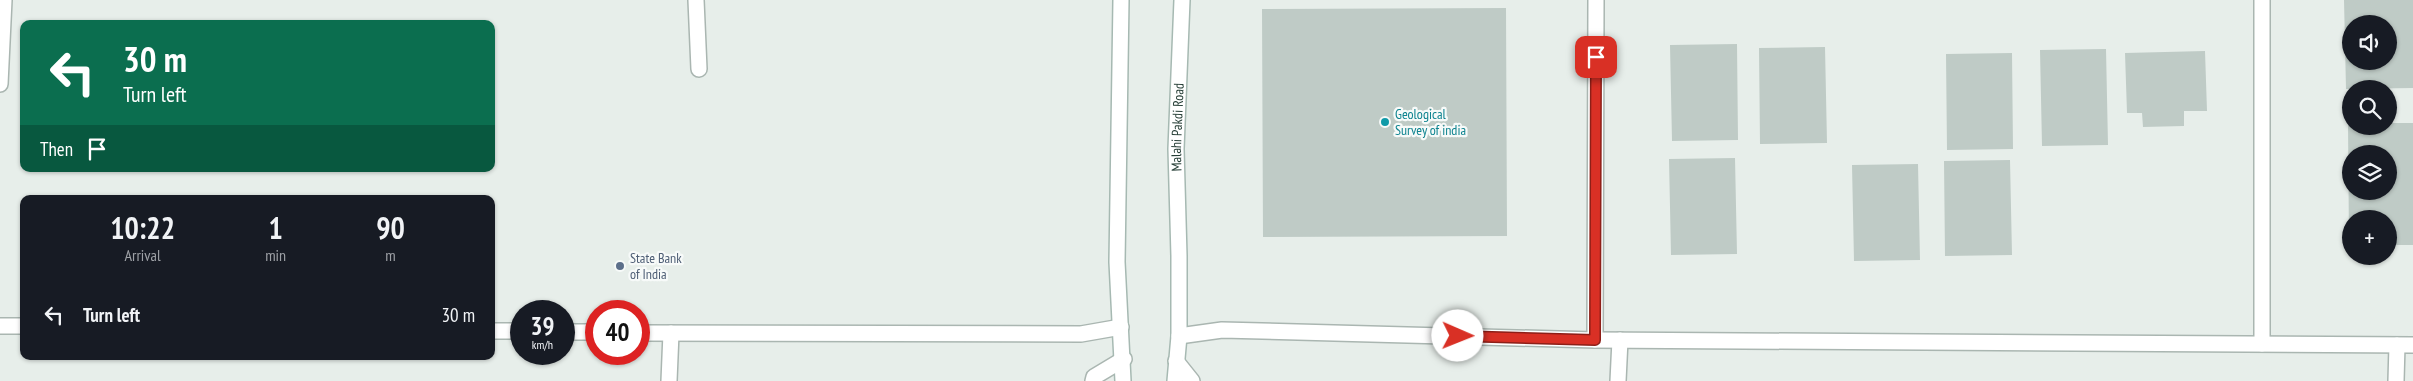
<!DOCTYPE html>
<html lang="en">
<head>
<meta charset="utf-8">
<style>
	:root { --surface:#171b24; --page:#20242c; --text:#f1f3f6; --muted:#9ea1a6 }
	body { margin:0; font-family:"PT Sans Narrow",sans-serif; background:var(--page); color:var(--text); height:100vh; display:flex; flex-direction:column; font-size:19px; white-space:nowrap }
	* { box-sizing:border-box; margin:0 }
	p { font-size:16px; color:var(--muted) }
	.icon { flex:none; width:28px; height:28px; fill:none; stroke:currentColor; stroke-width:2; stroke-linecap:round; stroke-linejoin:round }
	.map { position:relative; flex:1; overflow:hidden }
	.side { position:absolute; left:20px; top:195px; width:475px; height:165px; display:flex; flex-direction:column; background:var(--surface); border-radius:10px; box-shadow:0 1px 4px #0004 }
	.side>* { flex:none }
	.banner { position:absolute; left:20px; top:20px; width:475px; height:152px; border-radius:10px; box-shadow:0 1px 4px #0004; background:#0b6e4f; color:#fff; overflow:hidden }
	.fabs { position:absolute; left:2342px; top:15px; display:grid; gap:10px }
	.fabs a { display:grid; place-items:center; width:55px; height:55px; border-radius:50%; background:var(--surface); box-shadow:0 1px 4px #0004; font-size:25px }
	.speed { position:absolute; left:510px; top:300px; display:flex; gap:10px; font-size:25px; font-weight:700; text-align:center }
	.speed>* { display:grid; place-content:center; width:65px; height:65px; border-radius:50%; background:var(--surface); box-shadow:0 1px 4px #0004; line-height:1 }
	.speed small { font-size:12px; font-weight:400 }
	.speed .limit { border:8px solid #d22; background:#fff; color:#111 }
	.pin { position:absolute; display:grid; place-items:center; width:42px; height:42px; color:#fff; margin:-21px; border-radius:10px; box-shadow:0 2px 8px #0006 }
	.me { position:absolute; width:55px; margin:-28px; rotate:91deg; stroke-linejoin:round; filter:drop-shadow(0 0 4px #0008) }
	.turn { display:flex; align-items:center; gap:18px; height:105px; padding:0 20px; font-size:22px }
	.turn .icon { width:65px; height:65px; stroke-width:2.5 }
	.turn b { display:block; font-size:35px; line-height:42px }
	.then { display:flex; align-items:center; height:48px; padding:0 20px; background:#0003; gap:10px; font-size:19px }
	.eta { display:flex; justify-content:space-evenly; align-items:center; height:85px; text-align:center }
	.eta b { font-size:30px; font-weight:800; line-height:35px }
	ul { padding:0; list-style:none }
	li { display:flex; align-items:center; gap:15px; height:70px; padding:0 20px }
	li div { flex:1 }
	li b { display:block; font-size:19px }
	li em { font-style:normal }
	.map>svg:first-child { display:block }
	.building { fill:#bfcbc6; fill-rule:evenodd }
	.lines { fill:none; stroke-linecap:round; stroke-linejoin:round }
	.minor-casing { stroke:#aab6b1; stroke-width:18 }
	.tertiary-casing { stroke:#aab6b1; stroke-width:18 }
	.secondary-casing { stroke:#a6b9b2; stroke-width:18 }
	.minor { stroke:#fff; stroke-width:15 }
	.tertiary { stroke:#fff; stroke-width:15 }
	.secondary { stroke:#fff; stroke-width:15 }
	.route-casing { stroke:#8d1f18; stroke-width:12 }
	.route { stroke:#d93025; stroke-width:9 }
	.culture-dot { fill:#0f9aa8; stroke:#f7faf9; stroke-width:2 }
	.service-dot { fill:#5c6f8a; stroke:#f7faf9; stroke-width:2 }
	.labels { text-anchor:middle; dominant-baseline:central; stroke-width:4.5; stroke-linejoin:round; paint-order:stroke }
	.culture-label { font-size:14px; fill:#0d838f; stroke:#f7faf9; text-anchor:start }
	.street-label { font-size:14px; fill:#273f37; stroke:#f7faf9 }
	.service-label { font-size:14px; fill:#4e5e75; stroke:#f7faf9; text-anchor:start }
</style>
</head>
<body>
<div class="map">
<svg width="2413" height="381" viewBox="0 0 2413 381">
	<rect width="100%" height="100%" fill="#e7eeea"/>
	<path class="building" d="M2344 0H2413V88L2346 89ZM2351 24H2389V61H2351Z
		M1506 8 1507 236 1263 237 1262 9Z
		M1737 44 1738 140 1672 141 1670 45Z
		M1825 47 1827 143 1760 144 1759 48Z
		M2106 49 2108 145 2042 146 2040 50Z
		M2205 51 2207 111H2184V126L2143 127 2142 113H2127L2125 53Z
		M2012 53 2013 149 1947 150 1946 54Z
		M2348 123H2351V126H2389V123H2413V245H2389V219H2351V245H2349ZM2351 154H2389V191H2351Z
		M1735 158 1737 254 1671 255 1669 159Z
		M2010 160 2012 255 1945 256 1944 161Z
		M1918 164 1920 260 1854 261 1852 165Z"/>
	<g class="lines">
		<defs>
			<path id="minor" d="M696 0 699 69
				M2262 0V344
				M0 84 4 0
				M1595 340 1596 0
				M669 381 671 333
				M1618 381 1620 340
				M2396 381 2397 345"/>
			<path id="tertiary" d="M0 326H24
				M491 331H521
				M564 332H596
				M639 333 1081 334 1121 327
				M1179 336 1222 330 1595 340 2413 345
				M1176 361 1192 381
				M1093 381 1094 377 1124 359"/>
			<g id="secondary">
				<path d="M1121 0 1117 262 1123 381"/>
				<path id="s1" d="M1175 381 1179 336V256L1176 149 1182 0"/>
			</g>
		</defs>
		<use href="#minor" class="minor-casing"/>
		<use href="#tertiary" class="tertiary-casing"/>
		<use href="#secondary" class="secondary-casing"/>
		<use href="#minor" class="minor"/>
		<use href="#tertiary" class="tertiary"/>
		<use href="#secondary" class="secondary"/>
	</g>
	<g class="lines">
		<defs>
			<path id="route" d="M1458 336 1595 340 1596 57"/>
		</defs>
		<use href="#route" class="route-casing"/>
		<use href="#route" class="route"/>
	</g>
	<circle class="culture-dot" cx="1385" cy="122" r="5"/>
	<circle class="service-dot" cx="620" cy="266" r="5"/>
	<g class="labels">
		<g class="culture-label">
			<text x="1395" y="114">Geological<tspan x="1395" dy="16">Survey of india</tspan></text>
		</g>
		<g class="street-label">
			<text stroke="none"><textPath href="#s1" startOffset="254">Malahi Pakdi Road</textPath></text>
		</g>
		<g class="service-label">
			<text x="630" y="258">State Bank<tspan x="630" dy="16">of India</tspan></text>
		</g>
	</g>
</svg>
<div class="fabs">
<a><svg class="icon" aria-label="sound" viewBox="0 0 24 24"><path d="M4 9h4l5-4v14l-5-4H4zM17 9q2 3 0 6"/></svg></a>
<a><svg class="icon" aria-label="search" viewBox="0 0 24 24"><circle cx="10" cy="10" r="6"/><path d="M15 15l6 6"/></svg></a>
<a><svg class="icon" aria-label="layers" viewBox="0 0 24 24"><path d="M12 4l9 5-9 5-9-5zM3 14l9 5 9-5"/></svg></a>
<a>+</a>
</div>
<div class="speed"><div>39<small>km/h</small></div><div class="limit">40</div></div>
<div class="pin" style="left:1596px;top:57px;background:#d93025"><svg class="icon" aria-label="arrive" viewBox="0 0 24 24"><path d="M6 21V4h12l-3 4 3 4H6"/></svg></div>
<svg class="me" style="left:1458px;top:336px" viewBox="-20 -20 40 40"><circle r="19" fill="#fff"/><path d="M0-13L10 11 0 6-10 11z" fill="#d93025"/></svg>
<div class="banner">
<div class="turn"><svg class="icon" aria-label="left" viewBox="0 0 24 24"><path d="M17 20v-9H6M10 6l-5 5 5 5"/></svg><div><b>30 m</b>Turn left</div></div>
<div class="then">Then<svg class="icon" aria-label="arrive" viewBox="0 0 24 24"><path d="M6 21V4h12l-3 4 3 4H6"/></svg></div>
</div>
<section class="side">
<div class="eta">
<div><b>10:22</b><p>Arrival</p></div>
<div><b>1</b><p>min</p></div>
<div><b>90</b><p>m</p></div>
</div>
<ul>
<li><svg class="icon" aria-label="left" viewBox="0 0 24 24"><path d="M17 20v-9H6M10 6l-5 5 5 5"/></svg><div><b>Turn left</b></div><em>30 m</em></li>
</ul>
</section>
</div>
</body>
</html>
